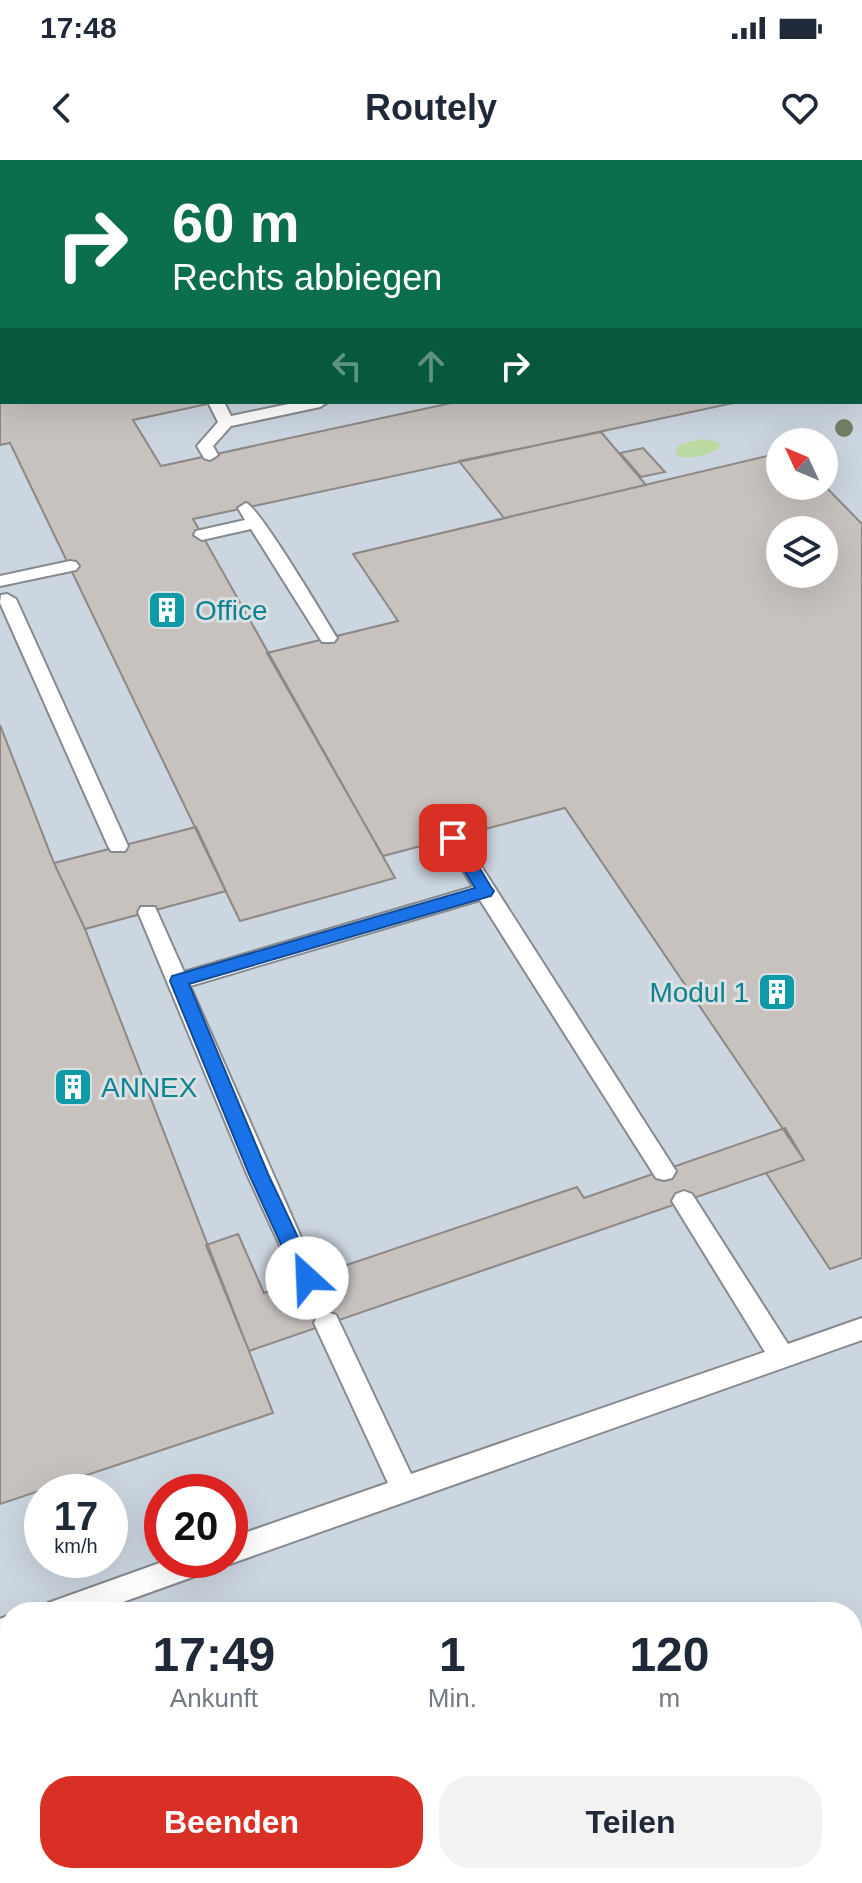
<!DOCTYPE html>
<html lang="de">
<head>
<meta charset="utf-8">
<style>
	:root { --surface:#fff; --page:#f2f2f3; --text:#1f2937; --muted:#747a83; --accent:#d93025 }
	body { margin:0; font-family:Arial,sans-serif; background:var(--page); color:var(--text); height:100vh; display:flex; flex-direction:column; font-size:30px; white-space:nowrap }
	* { box-sizing:border-box; margin:0 }
	p { font-size:26px; color:var(--muted) }
	.icon { flex:none; width:44px; height:44px; fill:none; stroke:currentColor; stroke-width:2; stroke-linecap:round; stroke-linejoin:round }
	.map { position:relative; flex:1; overflow:hidden }
	.drawer { position:absolute; left:0px; top:1442px; width:862px; height:282px; display:flex; flex-direction:column; background:var(--surface); border-radius:32px 32px 0 0; box-shadow:0 8px 32px #0002 }
	.drawer>* { flex:none }
	.guide { position:absolute; left:0px; top:0px; width:862px; height:244px; box-shadow:0 8px 32px #0002; background:#0b6e4f; color:#fff; overflow:hidden }
	.needle { width:52px; rotate:314deg }
	.controls { position:absolute; left:766px; top:268px; display:grid; gap:16px }
	.controls a { display:grid; place-items:center; width:72px; height:72px; border-radius:50%; background:var(--surface); box-shadow:0 8px 32px #0002; font-size:40px }
	.speed { position:absolute; left:24px; top:1314px; display:flex; gap:16px; font-size:40px; font-weight:700; text-align:center }
	.speed>* { display:grid; place-content:center; width:104px; height:104px; border-radius:50%; background:var(--surface); box-shadow:0 8px 32px #0002; line-height:1 }
	.speed small { font-size:20px; font-weight:400 }
	.speed .limit { border:12px solid #d22; background:#fff; color:#111 }
	.pin { position:absolute; display:grid; place-items:center; width:68px; height:68px; color:#fff; margin:-34px; border-radius:16px; box-shadow:0 4px 12px #0006 }
	.me { position:absolute; width:88px; margin:-44px; rotate:335deg; stroke-linejoin:round; filter:drop-shadow(0 0 6px #0008) }
	.turn { display:flex; align-items:center; gap:28px; height:168px; padding:0 40px; font-size:36px }
	.turn .icon { width:104px; height:104px; stroke-width:2.5 }
	.turn b { display:block; font-size:56px; line-height:68px }
	.lanes { display:flex; align-items:center; height:76px; padding:0 40px; background:#0003; justify-content:center; gap:40px; direction:ltr }
	.lanes .off { opacity:.35 }
	.eta { display:flex; justify-content:space-evenly; align-items:center; height:136px; text-align:center }
	.eta b { font-size:48px; font-weight:600; line-height:56px }
	.action { display:flex; gap:16px; margin-top:auto; padding:16px 40px }
	.action a { flex:1; height:92px; border-radius:32px; background:var(--accent); color:#fff; font-size:32px; font-weight:600; line-height:92px; text-align:center }
	.action a+a { background:var(--page); color:var(--text) }
	.status { display:flex; justify-content:space-between; align-items:center; height:56px; padding:0 40px; background:var(--surface); direction:ltr }
	.status svg { height:22px; fill:currentColor }
	header { display:flex; justify-content:space-between; align-items:center; height:104px; padding:0 40px; background:var(--surface); font-size:36px; font-weight:600 }
	.map>svg:first-child { display:block }
	.built { fill:#ccd6e0; fill-rule:evenodd }
	.green { fill:#bbdaa1 }
	.building { fill:#c8c2bf; stroke:#8d8885; stroke-width:2; fill-rule:evenodd }
	.lines { fill:none; stroke-linecap:round; stroke-linejoin:round }
	.lane-casing { stroke:#868a8e; stroke-width:4 }
	.lane { fill:#fff; fill-rule:evenodd }
	.tree { fill:#728167 }
	.route { fill:#1a73e8; stroke:#114b97; stroke-width:2 }
	.labels { text-anchor:middle; dominant-baseline:central; stroke-width:6; stroke-linejoin:round; paint-order:stroke }
	.culture-label { font-size:28px; fill:#0d838f; stroke:#dbe0e4; text-anchor:start }
</style>
</head>
<body>
<div class="status"><b>17:48</b><svg viewBox="0 0 49 12"><path d="M0 12V9h3v3zM5 12V6h3v6zM10 12V3h3v9zM15 12V0h3v12zM26 1h20v11H26zM47 4h2v5h-2z"/></svg></div>
<header><svg class="icon" aria-label="back" viewBox="0 0 24 24"><path d="M15 5l-7 7 7 7"/></svg>Routely<svg class="icon" aria-label="heart" viewBox="0 0 24 24"><path d="M12 20l-8-8c-3-5 5-10 8-4 3-6 11-1 8 4z"/></svg></header>
<div class="map">
<svg width="862" height="1723" viewBox="0 0 862 1723">
	<rect width="100%" height="100%" fill="#dbe0e4"/>
	<path class="built" d="M0 0H862V1723H0ZM2 2H860V242H2ZM780 282H824V326H780ZM780 370H824V414H780ZM42 1332H110V1400H42ZM162 1332H230V1400H162ZM10 1452H852V1714H10Z"/>
	<path class="green" d="M701 279 718 282 720 287C709 296 693 298 679 297L675 293 678 285Z"/>
	<path class="building" d="M0 0 3 2 0 140Z
		M163 0H301L305 2H151Z
		M0 140 2 242H217L133 260 161 306 456 242H738L193 359 395 718 240 761 10 283 0 285Z
		M601 272 646 325 504 358 459 301Z
		M643 288 665 312 641 317 620 293Z
		M780 293V326L824 325 862 364V1098L830 1109 766 1013 804 1000 565 648 383 696 267 493 398 461 353 394ZM780 370H824V414H780Z
		M0 565 54 703 85 769 273 1253 0 1344Z
		M196 667 226 731 85 769 54 703Z
		M785 968 804 1000 249 1191 206 1085 238 1074 264 1133 577 1027 584 1038Z
		M862 1641V1723H676L696 1714H852V1646Z"/>
	<g class="lines">
		<defs>
			<path id="lane" d="M59 0H73L74 2H60Z
				M860 15H862V23H860Z
				M860 124H862V132H860Z
				M208 242H224L231 256 298 242H328L320 247 231 266 213 286 218 295 210 300 204 298 197 286 218 262Z
				M246 343C259 347 324 457 337 478L334 482H322L251 369 202 380 194 375 196 371 245 360 238 348Z
				M70 401 76 402 79 406 76 410 0 426V416Z
				M7 434 16 439 128 686 125 691H111L108 686 0 443 1 435Z
				M453 671 460 673 676 1011 672 1018 664 1020 656 1018 480 740 190 826 319 1118 316 1125 307 1128 298 1125 247 1014 138 752 141 747H155L184 812 473 727 443 678Z
				M684 1031 692 1034 788 1184 862 1158V1180L230 1404 220 1400H230V1378L388 1323 314 1163 318 1155 327 1152 336 1155 411 1314 765 1192 672 1041 676 1034Z
				M168 1400H219L215 1409 95 1452H44L48 1443Z
				M10 1455V1483L0 1487V1459Z"/>
		</defs>
		<use href="#lane" class="lane-casing"/>
		<use href="#lane" class="lane"/>
	</g>
	<circle class="tree" cx="844" cy="268" r="9"/>
	<path class="route" d="M453 672 459 674 491 727 494 731 491 736 189 824 268 1014 317 1118 314 1124 307 1127 299 1124 249 1014 170 821 172 816 475 728 444 678Z"/>
	<defs>
		<symbol id="building-square" viewBox="-11 -11 22 22"><rect x="-9" y="-9" width="18" height="18" rx="4" fill="#0f9aa8" stroke="#dbe0e4"/><path d="M-4-6H4V6H1V3H-1V6H-4ZM-2.5-4.3h1.7v1.8h-1.7ZM.8-4.3h1.7v1.8H.8ZM-2.5-1h1.7V.8h-1.7ZM.8-1h1.7V.8H.8Z" fill="#fff"/></symbol>
	</defs>
	<g fill-rule="evenodd">
		<use href="#building-square" x="145" y="428" width="44" height="44"/>
		<use href="#building-square" x="755" y="810" width="44" height="44"/>
		<use href="#building-square" x="51" y="905" width="44" height="44"/>
	</g>
	<g class="labels">
		<g class="culture-label">
			<text x="195" y="450">Office</text>
			<text x="749" y="832" text-anchor="end">Modul 1</text>
			<text x="101" y="927">ANNEX</text>
		</g>
	</g>
</svg>
<div class="controls">
<a><svg class="needle" viewBox="-14 -14 28 28"><path d="M0-13l5 13h-10z" fill="#e53935"/><path d="M0 13l5-13h-10z" fill="#747a83"/></svg></a>
<a><svg class="icon" aria-label="layers" viewBox="0 0 24 24"><path d="M12 4l9 5-9 5-9-5zM3 14l9 5 9-5"/></svg></a>
</div>
<div class="speed"><div>17<small>km/h</small></div><div class="limit">20</div></div>
<div class="pin" style="left:453px;top:678px;background:#d93025"><svg class="icon" aria-label="arrive" viewBox="0 0 24 24"><path d="M6 21V4h12l-3 4 3 4H6"/></svg></div>
<svg class="me" style="left:307px;top:1118px" viewBox="-20 -20 40 40"><circle r="19" fill="#fff"/><path d="M0-13L10 11 0 6-10 11z" fill="#1a73e8"/></svg>
<div class="guide">
<div class="turn"><svg class="icon" aria-label="right" viewBox="0 0 24 24"><path d="M7 20v-9h11M14 6l5 5-5 5"/></svg><div><b>60 m</b>Rechts abbiegen</div></div>
<div class="lanes"><svg class="icon off" aria-label="left" viewBox="0 0 24 24"><path d="M17 20v-9H6M10 6l-5 5 5 5"/></svg><svg class="icon off" aria-label="ahead" viewBox="0 0 24 24"><path d="M12 20V5M6 11l6-6 6 6"/></svg><svg class="icon" aria-label="right" viewBox="0 0 24 24"><path d="M7 20v-9h11M14 6l5 5-5 5"/></svg></div>
</div>
<section class="drawer">
<div class="eta">
<div><b>17:49</b><p>Ankunft</p></div>
<div><b>1</b><p>Min.</p></div>
<div><b>120</b><p>m</p></div>
</div>
<div class="action"><a>Beenden</a><a>Teilen</a></div>
</section>
</div>
</body>
</html>
